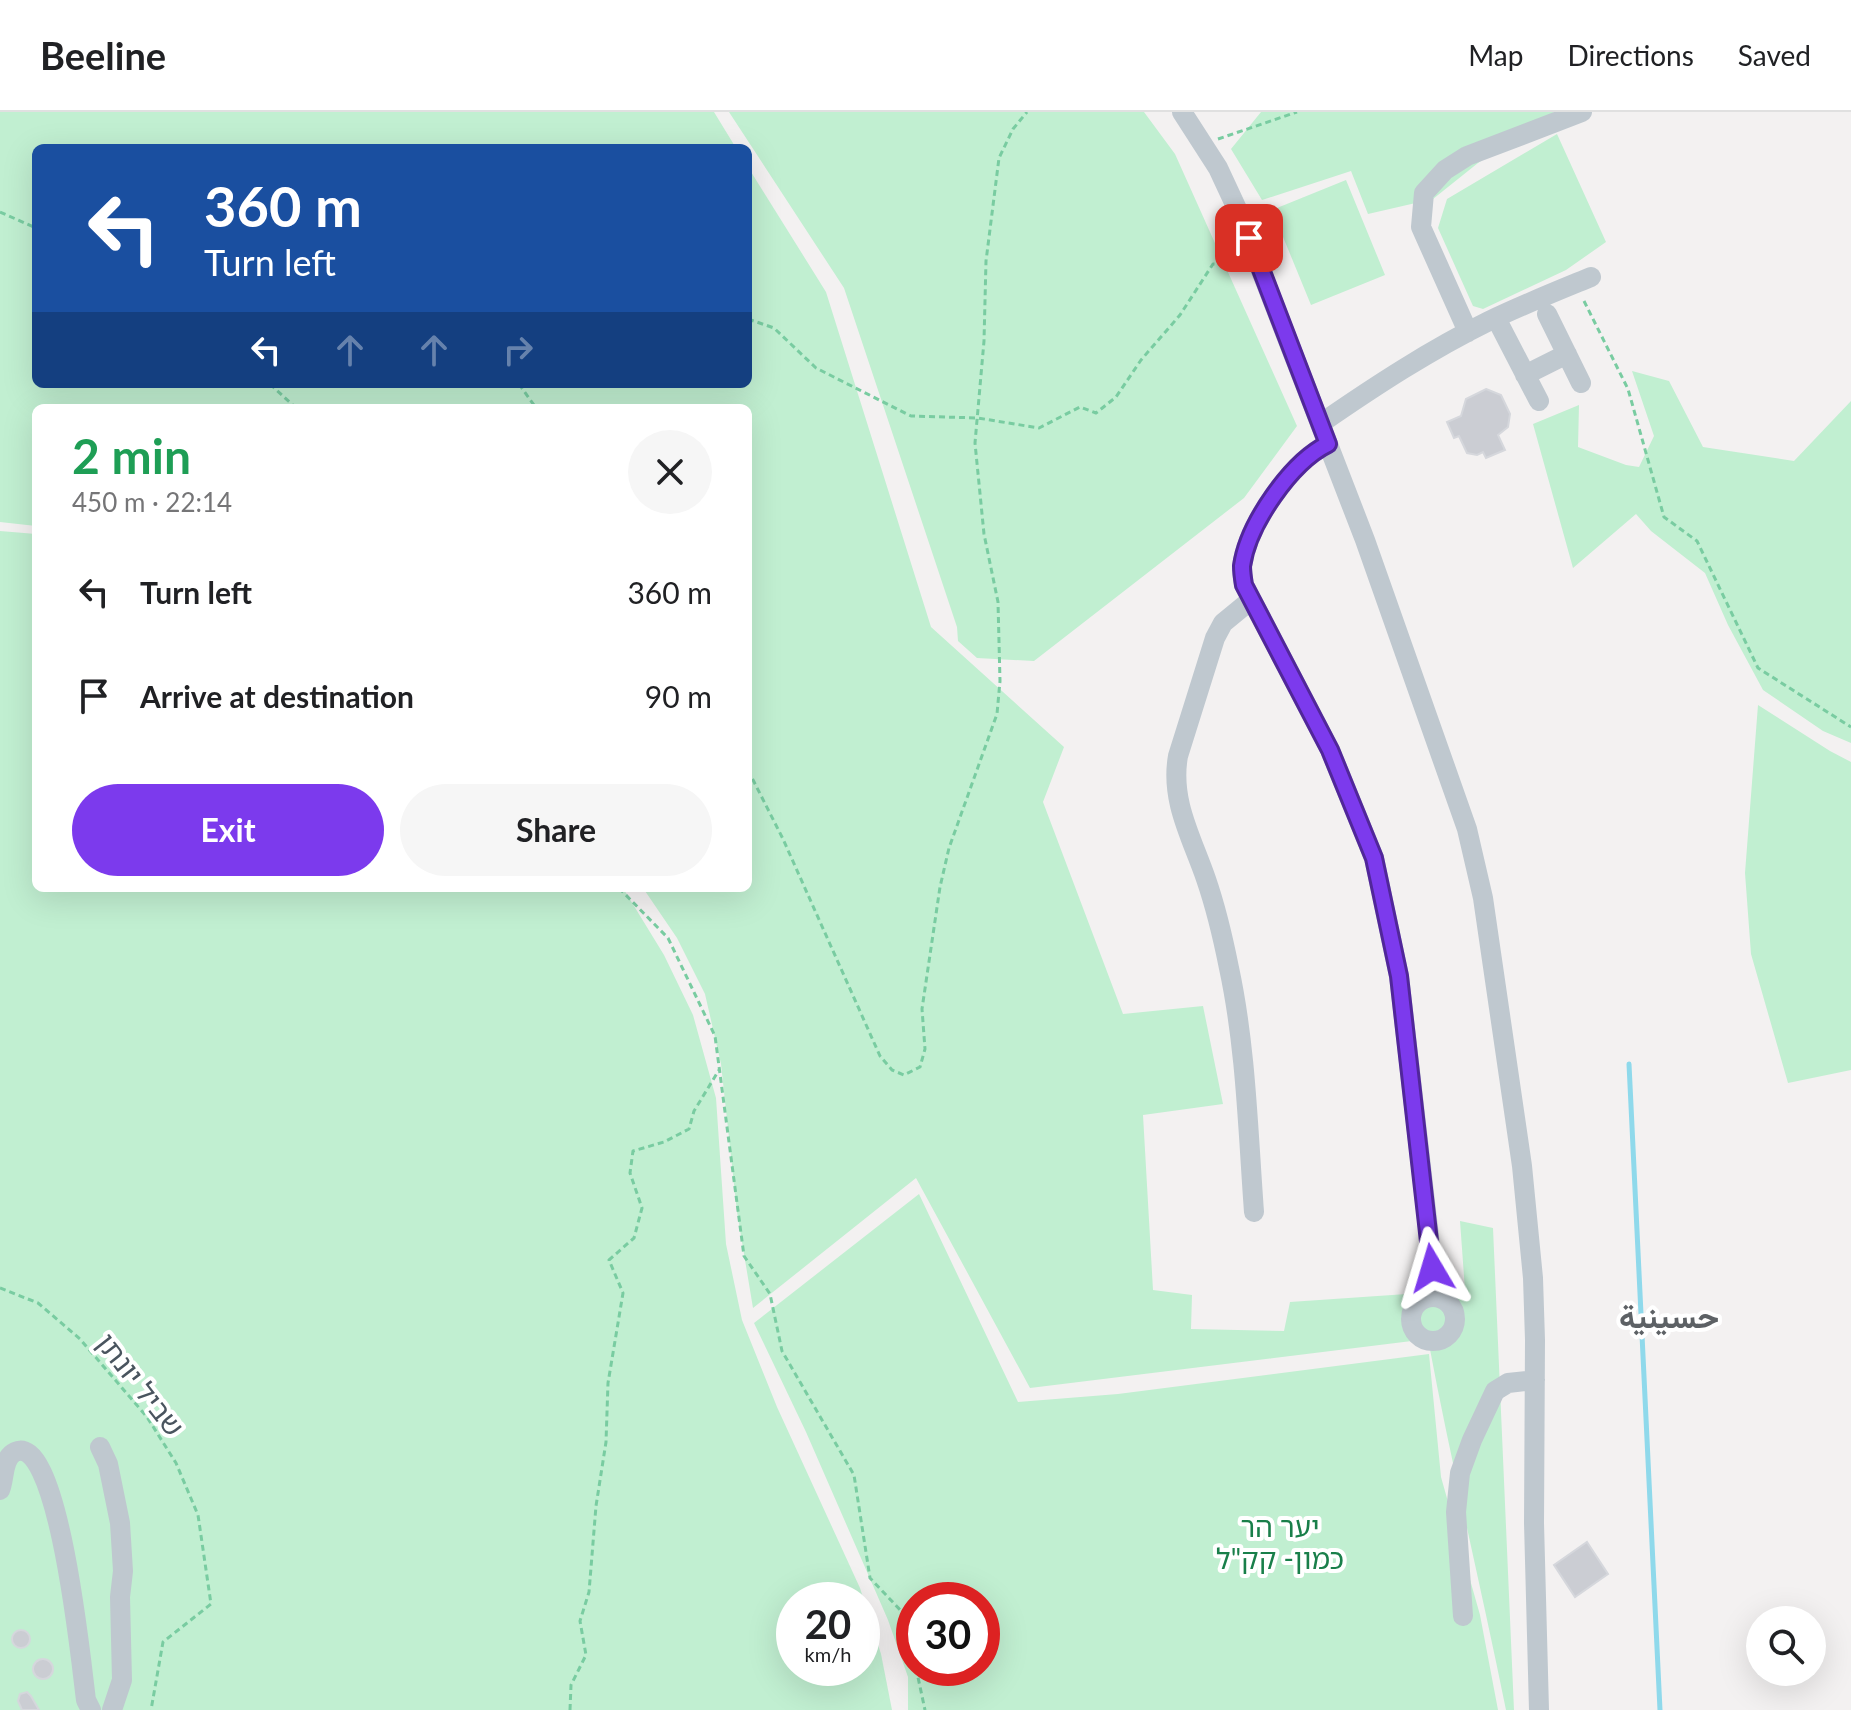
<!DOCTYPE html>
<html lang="en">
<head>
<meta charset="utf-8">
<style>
	:root { --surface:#fff; --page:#f6f6f6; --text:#202124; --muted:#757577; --line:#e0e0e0; --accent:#7c3aed }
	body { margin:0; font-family:Lato,Vazirmatn,"Noto Sans Hebrew",sans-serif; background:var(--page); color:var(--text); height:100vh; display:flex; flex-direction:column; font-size:30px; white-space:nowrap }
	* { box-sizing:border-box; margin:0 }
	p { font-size:26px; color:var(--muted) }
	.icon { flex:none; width:44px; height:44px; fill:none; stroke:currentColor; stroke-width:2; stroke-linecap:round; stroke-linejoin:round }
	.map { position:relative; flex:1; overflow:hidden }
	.panel { position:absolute; left:32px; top:292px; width:720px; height:488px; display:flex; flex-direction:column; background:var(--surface); border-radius:12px; box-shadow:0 8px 32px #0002 }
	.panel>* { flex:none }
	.top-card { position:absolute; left:32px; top:32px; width:720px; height:244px; border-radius:12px; box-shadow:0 8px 32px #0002; background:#1a4fa0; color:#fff; overflow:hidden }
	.fabs { position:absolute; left:1746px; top:1494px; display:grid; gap:16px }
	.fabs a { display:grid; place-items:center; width:80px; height:80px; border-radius:50%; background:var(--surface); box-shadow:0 8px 32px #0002; font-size:40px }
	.speed { position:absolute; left:776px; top:1470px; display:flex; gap:16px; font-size:40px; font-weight:700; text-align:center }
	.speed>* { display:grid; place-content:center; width:104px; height:104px; border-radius:50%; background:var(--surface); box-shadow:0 8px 32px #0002; line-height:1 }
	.speed small { font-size:20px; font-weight:400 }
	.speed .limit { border:12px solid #d22; background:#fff; color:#111 }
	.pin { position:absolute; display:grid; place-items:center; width:68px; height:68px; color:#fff; margin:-34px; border-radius:16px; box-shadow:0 4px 12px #0006 }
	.me { position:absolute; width:88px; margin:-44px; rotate:353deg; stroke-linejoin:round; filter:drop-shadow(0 0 6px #0008) }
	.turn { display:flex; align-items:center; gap:28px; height:168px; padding:0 40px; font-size:36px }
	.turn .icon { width:104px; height:104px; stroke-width:2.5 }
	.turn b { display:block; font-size:56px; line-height:68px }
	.lanes { display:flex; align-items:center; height:76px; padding:0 40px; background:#0003; justify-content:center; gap:40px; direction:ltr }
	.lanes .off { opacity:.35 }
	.round { display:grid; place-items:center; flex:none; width:84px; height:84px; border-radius:42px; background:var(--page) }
	.head { display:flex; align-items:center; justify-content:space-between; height:136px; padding:0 40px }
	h1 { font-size:48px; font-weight:700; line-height:60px; color:#1e9e55 }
	.primary-button { display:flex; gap:16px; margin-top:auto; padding:16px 40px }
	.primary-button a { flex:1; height:92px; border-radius:48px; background:var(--accent); color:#fff; font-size:32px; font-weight:700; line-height:92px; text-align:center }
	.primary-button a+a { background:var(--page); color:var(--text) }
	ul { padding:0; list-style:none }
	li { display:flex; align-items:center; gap:24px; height:104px; padding:0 40px }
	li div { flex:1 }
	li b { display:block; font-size:30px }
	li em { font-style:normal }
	header { display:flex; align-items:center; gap:48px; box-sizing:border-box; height:112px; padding:0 40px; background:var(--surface); border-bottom:2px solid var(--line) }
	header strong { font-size:38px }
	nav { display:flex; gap:44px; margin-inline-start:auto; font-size:28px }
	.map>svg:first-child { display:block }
	.green { fill:#c1efd1; fill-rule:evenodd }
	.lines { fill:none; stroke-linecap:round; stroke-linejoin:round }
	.stream { stroke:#8fd9eb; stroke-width:5 }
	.building { fill:#cbcdd3; stroke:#d5d7dc; stroke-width:2 }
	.path { stroke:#79cca1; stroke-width:3; stroke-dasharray:6 4; stroke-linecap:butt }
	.minor { stroke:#bfc8cf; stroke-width:20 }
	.route-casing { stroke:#51269a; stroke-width:20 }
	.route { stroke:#7c3aed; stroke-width:14 }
	.labels { text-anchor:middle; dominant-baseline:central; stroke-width:8; stroke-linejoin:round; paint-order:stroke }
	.street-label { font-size:28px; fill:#49545e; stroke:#fff }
	.park-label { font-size:28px; fill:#197f4a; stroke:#fff }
	.quarter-label { font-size:32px; font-weight:bold; fill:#5d6165; stroke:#fff }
</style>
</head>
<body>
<header>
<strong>Beeline</strong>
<nav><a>Map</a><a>Directions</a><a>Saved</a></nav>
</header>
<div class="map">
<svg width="1851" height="1598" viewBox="0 0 1851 1598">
	<rect width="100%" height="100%" fill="#f3f1f1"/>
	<path class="green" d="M0 0H714L736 36H36V272H748V55L826 180 931 515 1064 635 1043 690 1123 902 1203 894 1223 992 1143 1003 1153 1178 1192 1183 1191 1217 1284 1219 1290 1190 1465 1178 1460 1109 1493 1116 1514 1598H1506C1481 1474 1451 1351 1428 1227L1030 1276 916 1066 753 1196 737 1100 721 952 705 882 677 826 643 776H748V296H36V414L0 410Z
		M729 0H1144L1175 42 1297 314 1244 386 1034 549 977 546 958 529 957 515 844 176Z
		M1261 0H1554L1478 51 1433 87 1368 102 1351 59 1262 88 1231 37Z
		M1557 22 1606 130 1566 158 1483 197 1473 194 1438 116 1447 87Z
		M1346 68 1385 163 1311 193 1272 98Z
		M1632 259 1669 269 1703 335 1794 349 1851 289V631L1823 619 1763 578 1728 513 1705 461 1651 419 1636 402 1573 456 1533 312 1579 293 1578 335 1626 353 1639 355 1654 324Z
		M0 419 36 422V776H623L664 843 693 903 716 986 726 1132 742 1208 777 1295 860 1476 881 1542 892 1598H0ZM794 1488H862V1556H794Z
		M1758 593 1830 639 1851 650V958L1788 971 1751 842 1745 761Z
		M919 1082 1018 1290 1118 1282 1429 1242 1441 1365 1480 1503 1498 1598H908V1565L888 1508 806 1320 754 1211ZM914 1488H982V1556H914Z"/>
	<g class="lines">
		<path class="stream" d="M1629 952 1660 1598"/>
	</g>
	<path class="building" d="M1486 277 1501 283 1510 302 1508 315 1498 323 1505 338 1486 346 1483 340 1477 343 1467 341 1459 324 1454 326 1447 310 1461 304 1466 287Z
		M1587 1430 1608 1462 1575 1485 1554 1453Z
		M12 1527a9 9 0 1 1 18 0a9 9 0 1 1-18 0Z
		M33 1557a10 10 0 1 1 20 0a10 10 0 1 1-20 0Z
		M27 1580 31 1584 39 1598H22L18 1589 20 1582Z"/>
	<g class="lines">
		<path class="path" d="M1218 27 1297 0
			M0 100 36 116
			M1584 189 1628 277 1664 405 1697 429 1758 556 1851 615
			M748 207 774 216 816 256 911 304 978 306 1039 316 1080 295 1096 301 1116 285 1141 248 1180 203 1213 152H1239
			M270 272 296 296
			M519 272 536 296
			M748 658 783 727 880 944 892 958 904 963 920 955 925 937 922 897 940 775 949 736 997 602 1000 569 998 490 984 422 975 331 984 229 986 149 999 46 1013 17 1027 0
			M619 776 668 826 715 924 744 1144 770 1182 782 1239 854 1363 870 1466 904 1502 914 1548
			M0 1176 38 1191 80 1227 147 1305 176 1351 198 1403 211 1492 163 1530 151 1598
			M916 1556 925 1598
			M570 1598 571 1573 586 1543 580 1509 589 1480 596 1394 606 1330 608 1271 623 1181 609 1148 634 1126 642 1096 630 1061 633 1039 664 1030 689 1017 694 999 719 958"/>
		<path class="minor" d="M1182 0 1218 56 1238 99 1365 428 1467 717 1483 786 1522 1054 1533 1166 1535 1228 1534 1411 1539 1598
			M1547 202 1581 271
			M1496 206 1539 289
			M1468 220 1421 115 1424 81 1445 58 1467 44 1582 0
			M1525 263 1567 242
			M1320 312C1375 274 1430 238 1489 209 1522 193 1557 179 1591 165
			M1328 332C1291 350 1248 412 1242 454 1242 460 1243 467 1244 473L1330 638 1374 746 1399 864 1436 1185
			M1251 488 1223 511 1215 526 1178 644C1170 689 1192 726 1206 767 1216 796 1223 826 1229 856 1246 935 1248 1019 1254 1100
			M1411 1207a22 22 0 1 1 44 0a22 22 0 1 1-44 0Z
			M100 1335 108 1352 120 1411 123 1459 120 1485 122 1568 112 1598
			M0 1378C5 1367 2 1346 15 1340 59 1318 82 1559 86 1588L91 1598
			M1463 1504 1456 1400 1460 1361 1472 1328 1495 1279 1508 1271 1535 1268"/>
	</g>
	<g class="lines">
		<defs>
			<path id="route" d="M1249 126 1328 332C1291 350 1248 412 1242 454 1242 460 1243 467 1244 473L1330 638 1374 746 1399 864 1432 1156"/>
		</defs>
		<use href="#route" class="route-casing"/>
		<use href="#route" class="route"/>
	</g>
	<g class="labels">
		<g class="street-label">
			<text transform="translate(141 1272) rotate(52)">שביל יונתן</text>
		</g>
		<g class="park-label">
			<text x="1280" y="1414">יער הר<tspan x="1280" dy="32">כמון- קק"ל</tspan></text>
		</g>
		<g class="quarter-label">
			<text x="1669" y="1203">حسينية</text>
		</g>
	</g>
</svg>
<div class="fabs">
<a><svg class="icon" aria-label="search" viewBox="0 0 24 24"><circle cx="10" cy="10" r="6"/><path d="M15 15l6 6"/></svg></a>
</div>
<div class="speed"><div>20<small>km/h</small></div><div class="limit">30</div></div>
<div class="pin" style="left:1249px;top:126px;background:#d93025"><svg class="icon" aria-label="arrive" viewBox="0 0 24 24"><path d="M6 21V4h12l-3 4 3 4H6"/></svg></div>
<svg class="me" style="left:1432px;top:1156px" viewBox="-20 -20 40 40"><path d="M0-17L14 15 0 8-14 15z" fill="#7c3aed" stroke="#fff" stroke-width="4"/></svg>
<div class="top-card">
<div class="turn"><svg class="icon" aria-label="left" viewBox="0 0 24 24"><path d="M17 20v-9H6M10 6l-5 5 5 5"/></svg><div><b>360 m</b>Turn left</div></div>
<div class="lanes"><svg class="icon" aria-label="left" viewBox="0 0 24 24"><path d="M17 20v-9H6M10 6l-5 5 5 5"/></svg><svg class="icon off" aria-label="ahead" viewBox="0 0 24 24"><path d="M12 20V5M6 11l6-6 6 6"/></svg><svg class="icon off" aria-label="ahead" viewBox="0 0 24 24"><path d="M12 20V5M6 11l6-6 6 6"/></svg><svg class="icon off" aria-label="right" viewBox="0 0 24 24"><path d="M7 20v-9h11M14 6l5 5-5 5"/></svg></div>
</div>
<section class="panel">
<div class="head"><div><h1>2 min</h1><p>450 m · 22:14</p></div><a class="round"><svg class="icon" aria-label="close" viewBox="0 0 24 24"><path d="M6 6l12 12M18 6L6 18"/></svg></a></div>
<ul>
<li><svg class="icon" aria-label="left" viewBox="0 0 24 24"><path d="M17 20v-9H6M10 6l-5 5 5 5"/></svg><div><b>Turn left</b></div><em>360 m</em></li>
<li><svg class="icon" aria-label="arrive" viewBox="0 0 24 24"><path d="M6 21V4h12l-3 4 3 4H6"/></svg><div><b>Arrive at destination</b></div><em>90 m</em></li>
</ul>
<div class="primary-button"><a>Exit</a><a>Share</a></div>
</section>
</div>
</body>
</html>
